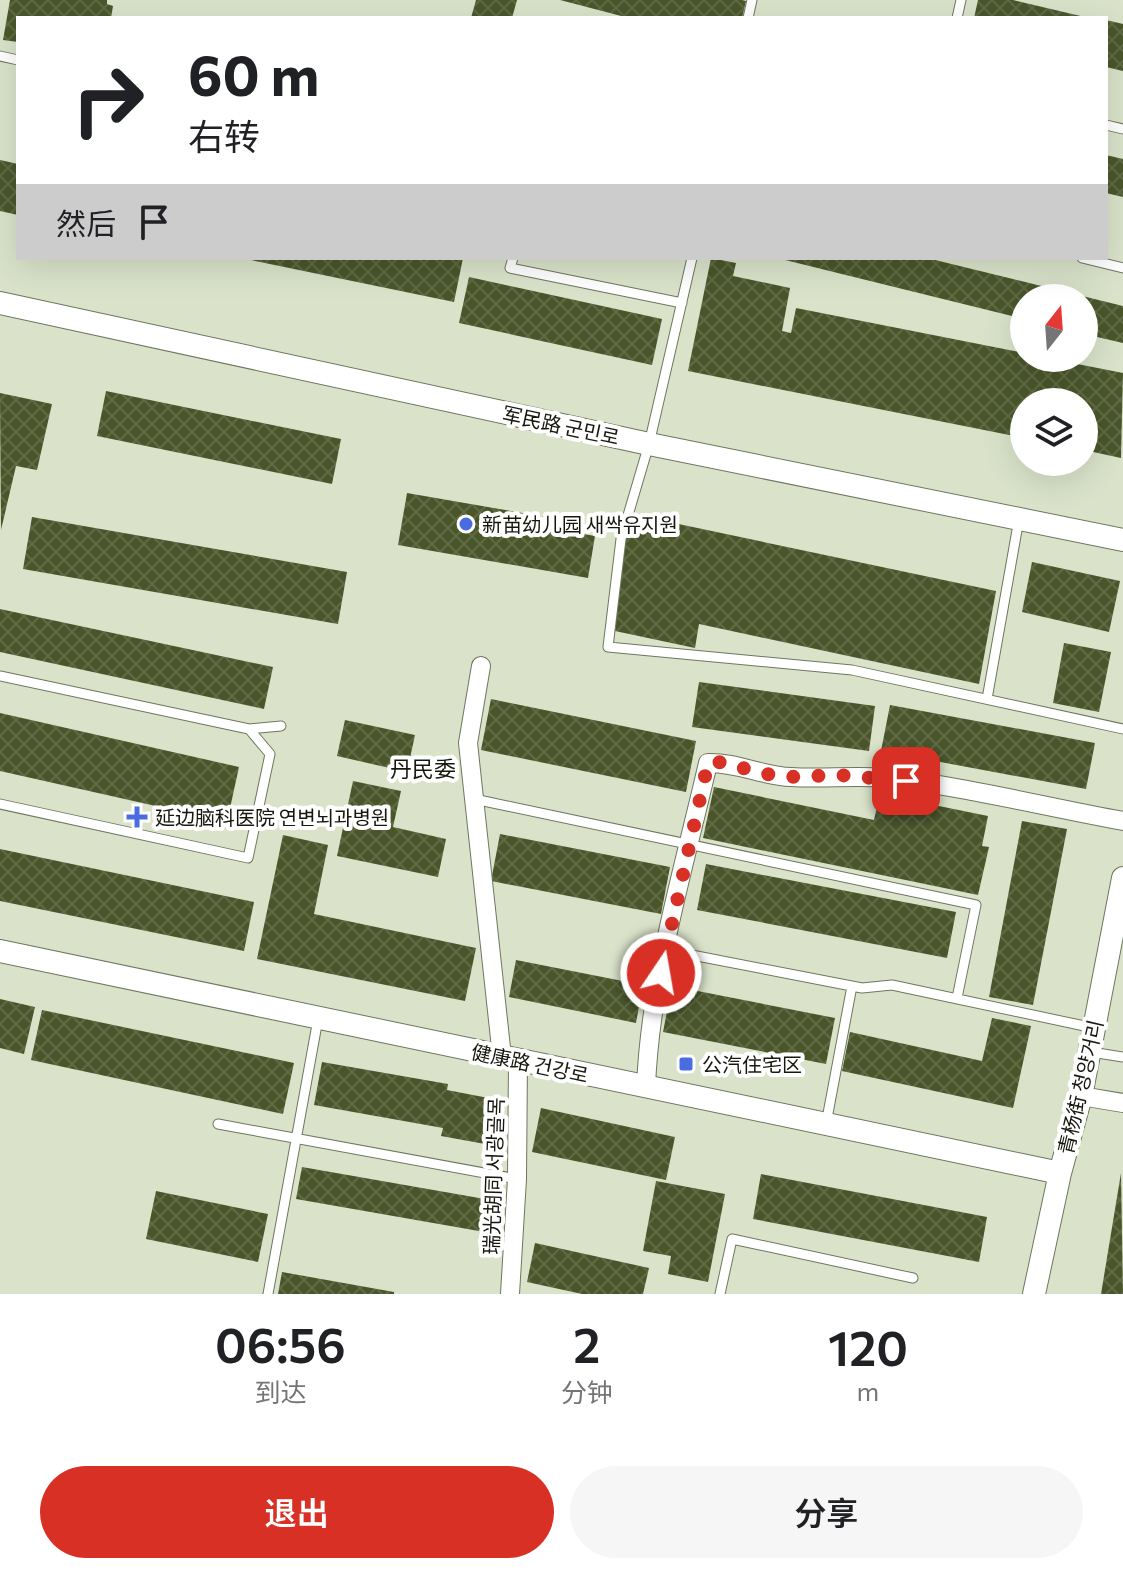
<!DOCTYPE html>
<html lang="zh">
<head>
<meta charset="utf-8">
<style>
	:root { --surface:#fff; --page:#f6f6f6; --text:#202124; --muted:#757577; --accent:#d93025 }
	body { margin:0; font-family:Commissioner,"Noto Sans SC","Noto Sans KR",sans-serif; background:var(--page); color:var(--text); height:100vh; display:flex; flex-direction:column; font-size:30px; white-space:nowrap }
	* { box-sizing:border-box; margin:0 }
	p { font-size:26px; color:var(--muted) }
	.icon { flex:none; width:44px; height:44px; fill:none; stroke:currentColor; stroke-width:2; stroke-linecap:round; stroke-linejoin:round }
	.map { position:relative; height:1294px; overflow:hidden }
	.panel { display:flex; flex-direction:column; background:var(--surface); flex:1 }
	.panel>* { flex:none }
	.top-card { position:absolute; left:16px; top:16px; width:1092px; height:244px; border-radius:0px; box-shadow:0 8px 32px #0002; background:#fff; color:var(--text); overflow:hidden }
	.needle { width:52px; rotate:17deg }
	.buttons { position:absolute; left:1010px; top:284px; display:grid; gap:16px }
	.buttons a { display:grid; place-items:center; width:88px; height:88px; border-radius:50%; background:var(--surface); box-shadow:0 8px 32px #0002; font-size:40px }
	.pin { position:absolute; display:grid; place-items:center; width:68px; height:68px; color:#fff; margin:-34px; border-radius:16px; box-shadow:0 4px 12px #0006 }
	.me { position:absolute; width:88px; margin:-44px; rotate:12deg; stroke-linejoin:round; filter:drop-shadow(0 0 6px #0008) }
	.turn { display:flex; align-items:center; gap:28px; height:168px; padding:0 40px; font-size:36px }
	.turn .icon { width:104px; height:104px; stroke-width:2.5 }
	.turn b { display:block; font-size:56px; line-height:68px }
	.then { display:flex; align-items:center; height:76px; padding:0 40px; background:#0003; gap:16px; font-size:30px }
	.eta { display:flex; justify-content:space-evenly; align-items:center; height:136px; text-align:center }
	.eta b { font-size:48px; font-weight:600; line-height:56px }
	.primary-button { display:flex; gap:16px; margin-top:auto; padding:16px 40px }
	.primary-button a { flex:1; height:92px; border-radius:48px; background:var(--accent); color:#fff; font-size:32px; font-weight:600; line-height:92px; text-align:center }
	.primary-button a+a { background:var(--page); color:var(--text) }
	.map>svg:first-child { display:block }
	.building { fill:url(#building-cross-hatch) }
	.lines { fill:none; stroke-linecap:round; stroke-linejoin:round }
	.service-casing { stroke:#6f765f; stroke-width:11 }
	.minor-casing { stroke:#6f765f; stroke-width:20 }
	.tertiary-casing { stroke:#6f765f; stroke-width:24 }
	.service { stroke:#fff; stroke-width:9 }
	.minor { stroke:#fff; stroke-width:18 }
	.tertiary { stroke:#fff; stroke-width:22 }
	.route { stroke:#d93025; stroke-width:14; stroke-dasharray:0 25.2 }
	.poi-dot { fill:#496de0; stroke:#fff; stroke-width:3 }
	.labels { text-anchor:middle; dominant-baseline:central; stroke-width:8; stroke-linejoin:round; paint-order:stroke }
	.street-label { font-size:20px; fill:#16180f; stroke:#fff }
	.poi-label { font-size:20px; fill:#16180f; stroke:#fff; text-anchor:start }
	.neighbourhood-label { font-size:22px; fill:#16180f; stroke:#fff }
</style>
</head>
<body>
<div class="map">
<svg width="1123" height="1294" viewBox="0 0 1123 1294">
	<defs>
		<pattern id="building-cross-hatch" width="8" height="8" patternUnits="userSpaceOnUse" patternTransform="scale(2)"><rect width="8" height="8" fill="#4a562a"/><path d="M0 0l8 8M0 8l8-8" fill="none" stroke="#606a46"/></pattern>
	</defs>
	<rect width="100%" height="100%" fill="#dae3ca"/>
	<path class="building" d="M10 0H107V4L113 6 111 18H18V42L3 40Z
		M476 0H517L512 18H471Z
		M560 0H742L746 1 742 18H629Z
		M978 0H1013L1089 18H974Z
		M1106 20 1123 24V71L1106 67Z
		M1106 155 1123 159V197L1106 193Z
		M0 160 18 164V215L0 211Z
		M241 258H463L454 302Z
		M711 258 736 263 733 276 790 288 782 331 791 333 796 308 1024 353V358H1047L1123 373 1121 458 1084 450V402H1024V438L688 371Z
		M777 258H927L1123 306V343L1084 334V298H1024V319Z
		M469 277 662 319 652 365 459 323Z
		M106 391 341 439 332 484 97 436Z
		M0 393 52 404 37 470 16 466 1 530Z
		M407 493 563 520 561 530 595 536 588 578 398 545Z
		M631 514 996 591 979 684 699 624 695 648 615 631 623 555Z
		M32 517 347 572 338 624 23 569Z
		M1032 562 1120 581 1109 632 1022 612Z
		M0 609 273 667 264 709 0 652Z
		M1064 643 1111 652 1099 712 1053 703Z
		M699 682 875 706 869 751 692 727Z
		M491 699 696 741 686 792 481 750Z
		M890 705 1095 743 1086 789 881 751Z
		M0 713 239 767 227 822 0 771Z
		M345 720 415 735 407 772 337 756Z
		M417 759 448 764 444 782 414 776Z
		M353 781 401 791 393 827 446 839 438 877 337 856Z
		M714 787 874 820 880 794 988 816 982 846 989 847 978 895 703 838Z
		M1022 821 1067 829 1033 1005 989 997Z
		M500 834 670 867 661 914 491 881Z
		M283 835 328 845 314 914 476 948 465 1001 257 959Z
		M0 849 254 902 244 951 0 901Z
		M706 864 956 912 947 958 697 910Z
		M516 960 643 985 636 1023 509 997Z
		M672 986 835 1018 826 1064 663 1032Z
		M0 999 35 1007 24 1054 0 1048Z
		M42 1010 294 1063 283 1114 31 1060Z
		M992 1018 1031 1026 1013 1108 842 1071 850 1032 982 1061Z
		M322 1062 448 1084 447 1090 504 1101 496 1146 441 1136 443 1128 314 1105Z
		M541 1108 675 1137 666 1180 532 1152Z
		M302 1167 502 1202 496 1234 296 1199Z
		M1121 1173 1123 1294H1101Z
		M761 1174 987 1217 979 1262 753 1219Z
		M656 1181 725 1194 708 1282 668 1274 671 1256 643 1251Z
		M156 1191 268 1214 258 1262 146 1239Z
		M535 1243 649 1268 643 1294H582L527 1282Z
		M282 1272 394 1292V1294H278Z"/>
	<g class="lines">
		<defs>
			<path id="service" d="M748 18 752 0
				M957 18 961 0
				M0 56 18 60
				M1106 125 1123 129
				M513 258 510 268 682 303
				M692 258 649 444 621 539 608 647 852 670 1123 729
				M1082 258 1123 268
				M0 676 249 729 281 726
				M987 699 1019 519
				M474 799 976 905 957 998
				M0 804 248 858 270 754 249 729
				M666 950 862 988 892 985 1094 1028
				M1091 1052 1123 1057
				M218 1124 517 1179
				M826 1124 852 986
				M268 1294 318 1019
				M720 1294 732 1239 913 1278"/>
			<path id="minor" d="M481 666 468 743 502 1057
				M646 1087C650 980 684 868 708 763 736 762 762 776 791 777 824 779 856 775 889 778 967 787 1046 807 1123 821
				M1081 1096 1123 1103
				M510 1294 517 1179 518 1060"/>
			<path id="tertiary" d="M0 303 649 444 1123 540
				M0 951 1060 1173
				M1034 1294 1060 1173 1081 1096 1123 878"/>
		</defs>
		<use href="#service" class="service-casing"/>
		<use href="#minor" class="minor-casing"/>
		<use href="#tertiary" class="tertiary-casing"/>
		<use href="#service" class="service"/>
		<use href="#minor" class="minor"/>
		<use href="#tertiary" class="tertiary"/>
	</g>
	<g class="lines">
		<path class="route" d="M661 973 708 763 723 762 759 773 790 777 839 775 906 781"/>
	</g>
	<g class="poi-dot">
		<circle cx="466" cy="524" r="8"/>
		<path d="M133 805h8v8h8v8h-8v8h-8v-8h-8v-8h8z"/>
		<rect x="678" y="1056" width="16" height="16" rx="4"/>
	</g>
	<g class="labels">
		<g class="street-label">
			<text transform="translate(561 425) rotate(12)">军民路 군민로</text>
			<text transform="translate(530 1063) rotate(12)">健康路 건강로</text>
			<text transform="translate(1080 1087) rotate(-77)">青杨街 청양거리</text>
			<text transform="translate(493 1176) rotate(-88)">瑞光胡同 서광골목</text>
		</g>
		<g class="poi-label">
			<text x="482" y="524">新苗幼儿园 새싹유지원</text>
			<text x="155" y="817">延边脑科医院 연변뇌과병원</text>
			<text x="702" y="1064">公汽住宅区</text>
		</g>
		<g class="neighbourhood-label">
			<text x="423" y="768">丹民委</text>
		</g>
	</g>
</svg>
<div class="buttons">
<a><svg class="needle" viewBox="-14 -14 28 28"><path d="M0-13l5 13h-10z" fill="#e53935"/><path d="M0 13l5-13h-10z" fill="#757577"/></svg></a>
<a><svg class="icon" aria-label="layers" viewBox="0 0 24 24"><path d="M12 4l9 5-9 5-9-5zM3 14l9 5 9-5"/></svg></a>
</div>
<div class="pin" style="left:906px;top:781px;background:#d93025"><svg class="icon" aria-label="arrive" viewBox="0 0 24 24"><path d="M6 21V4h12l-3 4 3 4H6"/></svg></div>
<svg class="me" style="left:661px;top:973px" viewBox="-20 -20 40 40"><circle r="17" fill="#d93025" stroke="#fff" stroke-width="3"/><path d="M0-11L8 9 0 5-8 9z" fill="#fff"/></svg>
<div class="top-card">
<div class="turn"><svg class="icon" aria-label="right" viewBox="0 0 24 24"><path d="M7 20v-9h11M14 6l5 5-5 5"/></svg><div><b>60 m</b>右转</div></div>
<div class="then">然后<svg class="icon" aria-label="arrive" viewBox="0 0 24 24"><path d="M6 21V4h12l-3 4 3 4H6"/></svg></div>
</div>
</div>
<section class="panel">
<div class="eta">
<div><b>06:56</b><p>到达</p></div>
<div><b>2</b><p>分钟</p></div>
<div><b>120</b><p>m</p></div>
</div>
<div class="primary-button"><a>退出</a><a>分享</a></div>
</section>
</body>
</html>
